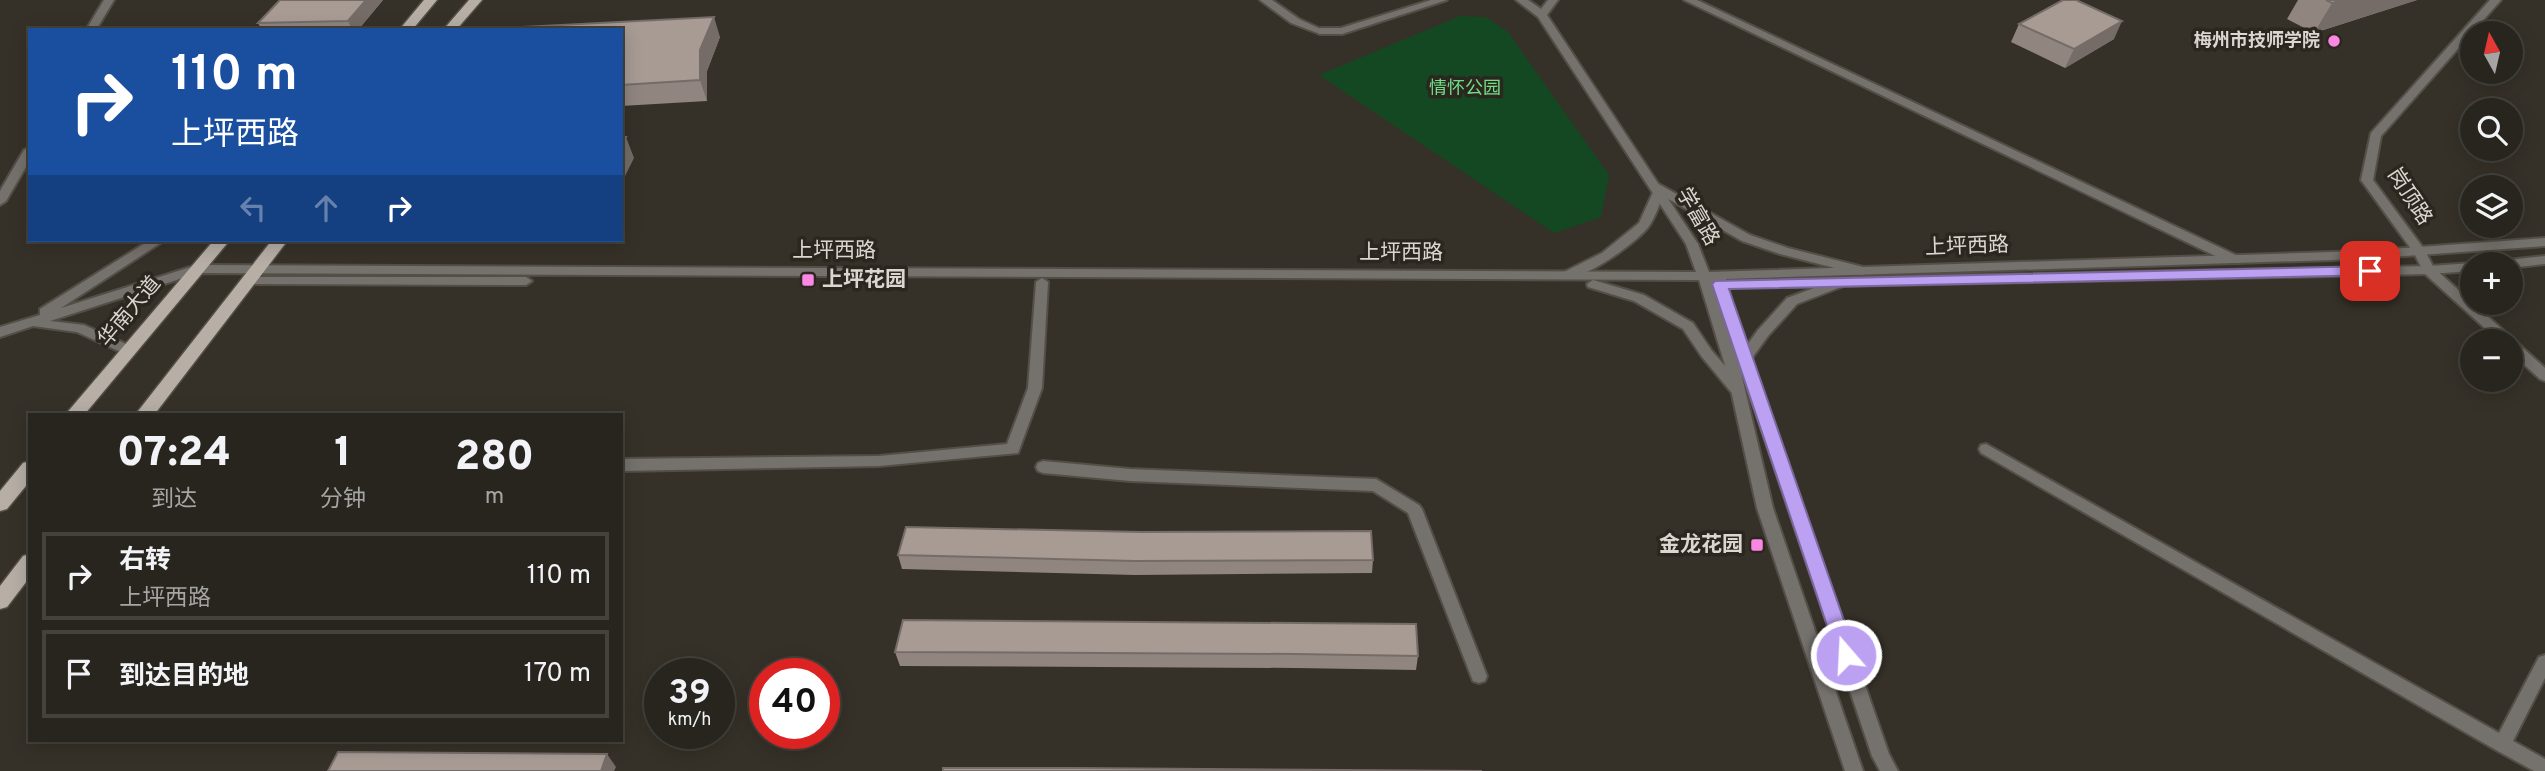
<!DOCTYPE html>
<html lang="zh">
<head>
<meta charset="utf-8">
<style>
	:root { --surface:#28251e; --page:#302d27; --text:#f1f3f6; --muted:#a5a5a4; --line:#44423c }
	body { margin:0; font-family:Overpass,"Noto Sans SC",sans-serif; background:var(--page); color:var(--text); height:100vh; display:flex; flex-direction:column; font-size:26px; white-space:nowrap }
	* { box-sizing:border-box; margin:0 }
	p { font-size:23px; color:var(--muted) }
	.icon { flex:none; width:38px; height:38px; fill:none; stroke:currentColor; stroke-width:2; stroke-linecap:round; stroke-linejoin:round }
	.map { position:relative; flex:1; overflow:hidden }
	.panel { position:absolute; left:28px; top:413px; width:595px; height:329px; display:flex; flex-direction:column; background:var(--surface); border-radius:0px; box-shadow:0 4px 18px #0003,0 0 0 2px var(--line) }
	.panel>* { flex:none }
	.top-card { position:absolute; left:28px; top:28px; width:595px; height:214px; border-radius:0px; box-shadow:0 4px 18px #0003,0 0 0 2px var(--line); background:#1a4fa0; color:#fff; overflow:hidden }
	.needle { width:46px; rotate:352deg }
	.buttons { position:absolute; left:2460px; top:21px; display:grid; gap:14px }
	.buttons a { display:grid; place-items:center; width:63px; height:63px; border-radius:50%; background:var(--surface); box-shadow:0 4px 18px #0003,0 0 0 2px var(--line); font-size:35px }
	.speed { position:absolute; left:644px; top:658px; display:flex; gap:14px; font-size:35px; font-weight:700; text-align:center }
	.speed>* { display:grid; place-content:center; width:91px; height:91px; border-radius:50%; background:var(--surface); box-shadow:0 4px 18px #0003,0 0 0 2px var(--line); line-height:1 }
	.speed small { font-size:18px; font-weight:400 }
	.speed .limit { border:10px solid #d22; background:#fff; color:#111 }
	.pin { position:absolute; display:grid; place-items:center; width:60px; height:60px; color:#fff; margin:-30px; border-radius:14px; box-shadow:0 4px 10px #0006 }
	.me { position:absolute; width:77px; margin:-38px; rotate:341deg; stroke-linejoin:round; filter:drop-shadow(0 0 5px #0008) }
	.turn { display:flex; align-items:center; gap:24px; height:147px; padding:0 28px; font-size:32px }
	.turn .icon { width:91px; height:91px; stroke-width:2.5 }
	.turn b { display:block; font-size:49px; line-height:60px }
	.lanes { display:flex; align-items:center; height:66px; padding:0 28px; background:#0003; justify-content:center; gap:35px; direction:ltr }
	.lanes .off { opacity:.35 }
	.eta { display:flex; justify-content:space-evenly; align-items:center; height:119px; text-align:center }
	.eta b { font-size:42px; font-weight:800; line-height:49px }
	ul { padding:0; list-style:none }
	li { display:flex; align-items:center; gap:21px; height:88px; margin:0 14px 10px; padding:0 14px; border:4px solid var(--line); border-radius:0px }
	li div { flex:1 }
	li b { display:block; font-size:26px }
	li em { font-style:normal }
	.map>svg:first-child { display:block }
	.green { fill:#134822 }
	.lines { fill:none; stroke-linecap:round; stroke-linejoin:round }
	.minor-casing { stroke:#544f46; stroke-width:4 }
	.tertiary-casing { stroke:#544f46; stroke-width:4 }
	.primary-casing { stroke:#544f46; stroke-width:3 }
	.minor { fill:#75716d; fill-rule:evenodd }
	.tertiary { fill:#75716d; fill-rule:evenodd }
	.primary { fill:#b7afa6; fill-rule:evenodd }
	.wall { fill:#90857f }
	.shaded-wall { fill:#756c68 }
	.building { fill:#a79b94; stroke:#756c68; stroke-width:2 }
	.route { fill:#bca0f2; stroke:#7a689d; stroke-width:2 }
	.poi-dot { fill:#fb87e5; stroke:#2c271e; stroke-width:2.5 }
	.labels { text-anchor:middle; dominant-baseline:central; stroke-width:7; stroke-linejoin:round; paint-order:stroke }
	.far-poi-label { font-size:18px; font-weight:bold; fill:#dad6d0; stroke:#2c271e; text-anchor:end }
	.far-park-label { font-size:18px; fill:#71de89; stroke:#2c271e }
	.street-label { font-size:21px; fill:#dad6d0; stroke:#2c271e }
	.poi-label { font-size:21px; font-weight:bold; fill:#dad6d0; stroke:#2c271e; text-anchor:start }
</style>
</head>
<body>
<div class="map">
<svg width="2545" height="771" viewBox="0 0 2545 771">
	<rect width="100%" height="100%" fill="#363128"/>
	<path class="green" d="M1460 16 1486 17 1508 32 1609 175 1601 217 1554 233 1319 75Z"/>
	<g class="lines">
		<defs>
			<path id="minor" d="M1260 0H1272L1299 19 1325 31 1320 34 1291 23Z
				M1684 0H1697L2240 257 2241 260 2240 263H2230Z
				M2490 0H2501L2381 136 2373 180 2424 249 2434 268 2545 368V381L2540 379 2511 353V341H2499L2424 273 2414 253 2361 180 2371 133Z
				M1655 182 1750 235 1788 248 1867 268 1868 271 1862 275 1780 254 1742 241 1663 196C1659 205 1655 218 1649 226 1638 242 1583 281 1564 278L1563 275 1564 272 1602 253 1639 223 1654 190 1649 186Z
				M1042 278 1048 282 1042 388 1018 453 879 466 621 471V459L879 456 1007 444 1028 388 1036 282Z
				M1841 278 1847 282 1846 285 1797 304 1768 336 1744 369H1734L1732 366 1734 363 1758 330 1787 298Z
				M1593 280 1644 295 1693 323 1712 351 1741 384 1743 388 1741 392H1731L1702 357 1683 329 1634 301 1588 287 1587 284Z
				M1986 444 2499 733 2539 657 2545 655V678L2513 741 2545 759V771H2534L2496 750 1981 453 1979 449 1981 445Z
				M1043 461 1130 469 1376 479 1419 505 1422 509 1487 676 1485 681 1479 683 1473 681 1471 676 1408 513 1373 491 1130 481 1043 473 1038 471 1036 467 1038 463Z"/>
			<path id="tertiary" d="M104 0H114L96 30H86Z
				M1431 0H1447L1342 34H1320L1315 31 1320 28H1341Z
				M1516 0H1528L1541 9 1548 0H1558L1547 15 1698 244 1709 272 2363 251 2545 238V246L2363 259 1726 279 1731 301 1889 754 1898 771H1880L1872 756 1738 360 1773 508 1863 771H1845L1757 508 1727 372 1699 280 198 273 50 321 84 325 133 347 135 350 133 353H123L77 332 33 326 0 337V327L40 315V309L150 240H165L61 308 197 265 1696 272 1686 244 1538 17Z
				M30 147V160L6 201 0 205V191L24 150Z
				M2545 256V264L2511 268V264H2502L2508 260Z
				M2473 263 2478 264H2473V271L2429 274 1789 287 1783 283 1789 279 2429 266Z
				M248 277H526L532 281 526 285 243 284 242 281 243 278Z"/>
			<path id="primary" d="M424 0H437L412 30H399Z
				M469 0H482L456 30H443Z
				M214 240H230L84 415H65Z
				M272 240H288L154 415H135Z
				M30 461V481L7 509 0 511V491L23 463Z
				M30 554V577L7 607 0 609V586L23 556Z"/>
		</defs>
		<use href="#minor" class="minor-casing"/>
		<use href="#tertiary" class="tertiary-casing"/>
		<use href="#primary" class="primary-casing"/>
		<use href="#minor" class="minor"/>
		<use href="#tertiary" class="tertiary"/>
		<use href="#primary" class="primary"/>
	</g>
	<path class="wall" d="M383 0 358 30H262L258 23Z
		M2298 0H2417L2314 33 2287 19Z
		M2019 24 2114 39 2065 68 2011 42Z
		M621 30 720 37 707 71V101L621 106Z
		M898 555 1373 560 1372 573 1135 575 902 569Z
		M903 620 1418 656 1416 670 1296 668 900 666 895 652Z"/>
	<path class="shaded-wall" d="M366 0H383L358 30H352L348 21Z
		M2342 0H2417L2314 33 2332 3Z
		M714 17 720 37 707 71V101L700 80V50Z
		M2122 21 2114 39 2065 68 2074 49Z
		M626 137 634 158 621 184V146Z
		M607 754 616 767 614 771H601Z"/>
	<path class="building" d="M280 0H366L348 21 258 23Z
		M2063 0H2076L2122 21 2074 49 2019 24Z
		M2326 0H2342L2332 3Z
		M714 17 700 50V80L621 85V30H502L503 28Z
		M621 137H626L621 146Z
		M906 527 1141 532 1371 531 1373 560 1134 561 898 555Z
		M903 620 1416 624 1418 656 1296 654 895 652Z
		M338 752 607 754 601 771H328Z
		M943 768H1073L1482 771H943Z"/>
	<path class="route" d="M2370 266 2378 271 2376 275 1729 289 1856 655 1853 661 1846 663 1839 661 1712 284 1715 281Z"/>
	<g class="poi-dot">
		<circle cx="2334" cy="41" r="7"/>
		<rect x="801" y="273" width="14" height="14" rx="3.5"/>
		<rect x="1750" y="538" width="14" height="14" rx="3.5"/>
	</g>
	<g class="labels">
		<g class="far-poi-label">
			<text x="2320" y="41">梅州市技师学院</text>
		</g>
		<g class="far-park-label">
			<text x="1465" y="89">情怀公园</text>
		</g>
		<g class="street-label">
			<text transform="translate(2409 197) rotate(57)">岗顶路</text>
			<text transform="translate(1697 217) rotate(60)">学富路</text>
			<text transform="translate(1967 247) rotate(-2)">上坪西路</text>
			<text x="834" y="251">上坪西路</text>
			<text x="1401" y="253">上坪西路</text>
			<text transform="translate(130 312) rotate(-50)">华南大道</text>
		</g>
		<g class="poi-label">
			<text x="822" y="280">上坪花园</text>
			<text x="1743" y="545" text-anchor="end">金龙花园</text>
		</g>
	</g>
</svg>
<div class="buttons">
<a><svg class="needle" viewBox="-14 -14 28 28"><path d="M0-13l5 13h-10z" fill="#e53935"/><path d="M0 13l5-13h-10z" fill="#a5a5a4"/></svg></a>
<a><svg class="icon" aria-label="search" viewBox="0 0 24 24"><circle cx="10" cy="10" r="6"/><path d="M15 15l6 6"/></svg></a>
<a><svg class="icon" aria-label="layers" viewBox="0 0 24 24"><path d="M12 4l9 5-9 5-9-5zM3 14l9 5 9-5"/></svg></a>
<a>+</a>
<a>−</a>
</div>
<div class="speed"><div>39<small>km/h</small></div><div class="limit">40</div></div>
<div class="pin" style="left:2370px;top:271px;background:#d93025"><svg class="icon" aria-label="arrive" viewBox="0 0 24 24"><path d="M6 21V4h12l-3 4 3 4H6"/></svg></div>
<svg class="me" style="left:1846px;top:655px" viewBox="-20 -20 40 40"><circle r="17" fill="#bca0f2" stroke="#fff" stroke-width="3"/><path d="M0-11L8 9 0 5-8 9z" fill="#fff"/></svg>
<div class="top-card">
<div class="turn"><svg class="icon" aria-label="right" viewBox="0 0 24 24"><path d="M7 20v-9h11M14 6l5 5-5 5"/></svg><div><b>110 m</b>上坪西路</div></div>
<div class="lanes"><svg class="icon off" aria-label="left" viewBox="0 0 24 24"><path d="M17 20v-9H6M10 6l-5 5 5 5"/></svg><svg class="icon off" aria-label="ahead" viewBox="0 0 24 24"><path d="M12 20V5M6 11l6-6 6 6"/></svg><svg class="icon" aria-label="right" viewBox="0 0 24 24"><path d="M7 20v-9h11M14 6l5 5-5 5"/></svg></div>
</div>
<section class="panel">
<div class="eta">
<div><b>07:24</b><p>到达</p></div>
<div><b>1</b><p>分钟</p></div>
<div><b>280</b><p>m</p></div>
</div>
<ul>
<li><svg class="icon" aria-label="right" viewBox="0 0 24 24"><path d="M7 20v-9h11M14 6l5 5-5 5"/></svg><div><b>右转</b><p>上坪西路</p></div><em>110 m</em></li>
<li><svg class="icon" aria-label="arrive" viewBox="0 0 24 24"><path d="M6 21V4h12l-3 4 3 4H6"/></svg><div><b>到达目的地</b></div><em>170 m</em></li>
</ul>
</section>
</div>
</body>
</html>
